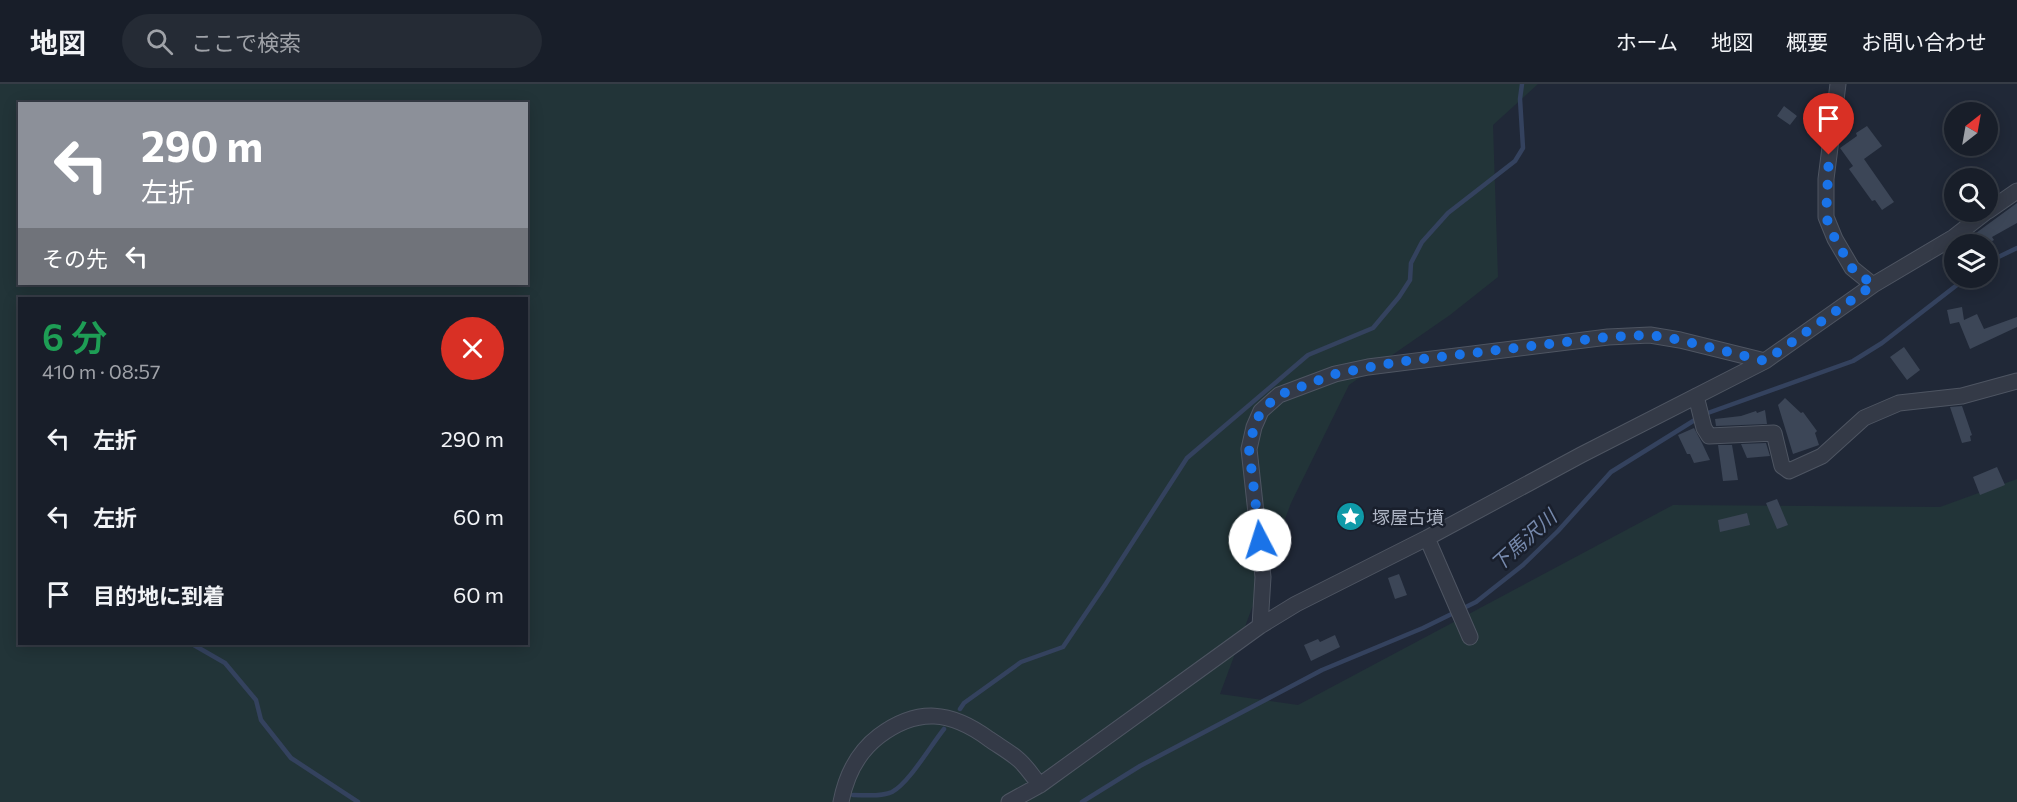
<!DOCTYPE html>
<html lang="ja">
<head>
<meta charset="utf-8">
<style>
	:root { --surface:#181e29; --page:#252b35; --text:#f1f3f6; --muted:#9fa2a8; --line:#363c46 }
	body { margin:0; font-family:Commissioner,"Noto Sans JP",sans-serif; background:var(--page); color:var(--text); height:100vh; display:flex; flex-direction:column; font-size:22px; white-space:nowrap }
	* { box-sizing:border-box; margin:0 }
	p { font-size:20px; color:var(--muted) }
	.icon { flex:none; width:33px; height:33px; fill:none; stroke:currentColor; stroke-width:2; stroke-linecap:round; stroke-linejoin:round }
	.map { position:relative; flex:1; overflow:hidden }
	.side { position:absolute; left:18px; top:213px; width:510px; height:348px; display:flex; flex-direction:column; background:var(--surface); border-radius:0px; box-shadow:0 3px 15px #0003,0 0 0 2px var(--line) }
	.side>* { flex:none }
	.guide { position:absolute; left:18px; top:18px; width:510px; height:183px; border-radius:0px; box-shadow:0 3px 15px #0003,0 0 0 2px var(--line); background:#8c9099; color:#fff; overflow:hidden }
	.needle { width:39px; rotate:31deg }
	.tools { position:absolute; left:1944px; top:18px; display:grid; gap:12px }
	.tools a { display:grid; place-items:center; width:54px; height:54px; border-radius:50%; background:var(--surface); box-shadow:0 3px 15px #0003,0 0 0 2px var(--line); font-size:30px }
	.pin { position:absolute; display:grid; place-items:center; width:51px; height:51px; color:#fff; margin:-62px -26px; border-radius:50% 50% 50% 0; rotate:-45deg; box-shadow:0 0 6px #0007 }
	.pin .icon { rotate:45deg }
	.me { position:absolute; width:66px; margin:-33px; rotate:355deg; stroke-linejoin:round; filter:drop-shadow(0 0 4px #0008) }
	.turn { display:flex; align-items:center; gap:21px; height:126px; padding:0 24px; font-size:27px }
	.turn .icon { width:78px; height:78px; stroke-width:2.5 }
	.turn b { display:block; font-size:42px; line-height:51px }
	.then { display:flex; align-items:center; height:57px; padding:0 24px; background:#0003; gap:12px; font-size:22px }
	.round { display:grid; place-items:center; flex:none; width:63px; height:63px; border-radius:32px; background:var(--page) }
	.headline { display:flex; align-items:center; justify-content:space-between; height:102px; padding:0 24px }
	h1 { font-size:36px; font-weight:600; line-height:45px; color:#1e9e55 }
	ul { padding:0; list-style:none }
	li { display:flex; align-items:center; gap:18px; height:78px; padding:0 24px }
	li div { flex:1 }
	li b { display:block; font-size:22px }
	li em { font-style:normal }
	header { display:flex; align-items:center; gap:36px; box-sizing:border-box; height:84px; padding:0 30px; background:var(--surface); border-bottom:2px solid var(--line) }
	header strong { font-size:28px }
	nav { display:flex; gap:33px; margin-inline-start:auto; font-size:21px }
	.search { width:420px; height:54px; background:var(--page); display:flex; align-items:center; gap:15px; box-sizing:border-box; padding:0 21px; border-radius:33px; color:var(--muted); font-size:22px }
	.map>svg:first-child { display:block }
	.green { fill:#223438; fill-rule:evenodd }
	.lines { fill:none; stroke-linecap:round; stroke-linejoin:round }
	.stream { stroke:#34425e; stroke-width:4.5 }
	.building { fill:#3c4657 }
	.minor-casing { stroke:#4e5562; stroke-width:17 }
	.minor { stroke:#343a47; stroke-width:15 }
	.route { stroke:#1a73e8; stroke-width:10; stroke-dasharray:0 18 }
	.labels { text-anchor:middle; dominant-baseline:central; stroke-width:5; stroke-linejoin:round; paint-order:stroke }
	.poi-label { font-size:18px; fill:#aeb5c4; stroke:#191f2c; text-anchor:start }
	.water-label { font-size:20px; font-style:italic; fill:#7689ac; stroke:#191f2c }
</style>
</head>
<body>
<header>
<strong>地図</strong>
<div class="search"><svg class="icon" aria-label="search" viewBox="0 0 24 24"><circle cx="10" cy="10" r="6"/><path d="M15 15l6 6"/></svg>ここで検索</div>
<nav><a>ホーム</a><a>地図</a><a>概要</a><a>お問い合わせ</a></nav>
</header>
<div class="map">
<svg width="2017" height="718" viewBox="0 0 2017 718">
	<rect width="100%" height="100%" fill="#202837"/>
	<path class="green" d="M0 0H1538L1493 41 1498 193 1450 231 1349 301 1291 419 1220 610 1298 621 1673 421 1940 423 2017 395V718H0ZM20 20H526V200H20ZM20 214H526V560H20Z"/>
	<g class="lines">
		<path class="stream" d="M1988 178 2017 164
			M1705 330 1853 277 1882 259 1966 194
			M192 560 225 579 256 616 261 636 291 674 358 718
			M960 625 964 619 1021 578 1063 563 1105 501 1187 374 1308 271 1373 244 1399 213 1410 196 1411 179 1422 158 1448 129 1515 77 1523 64 1520 15 1522 0
			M853 711C865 711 881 713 892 708 909 699 931 661 944 645
			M1082 718 1140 682 1322 586 1423 544 1476 518 1523 481 1558 447 1611 388 1698 334"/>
	</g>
	<path class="building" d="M1784 22 1797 32 1790 41 1777 32Z
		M1867 42 1882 62 1864 75 1894 118 1882 126 1875 116 1872 117 1849 85 1853 82 1840 64 1857 52 1856 49Z
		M2017 119V139L1992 153 1994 156 1987 160H1968L1965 157Z
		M1962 223 1964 236 1977 230 1984 245 2017 233V243L1970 265 1959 238 1950 240 1947 226Z
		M1904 263 1920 286 1907 296 1890 273Z
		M1785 314 1801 329 1803 328 1817 347 1815 349 1819 361 1793 370 1778 321Z
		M1962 322 1972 351 1970 352 1971 357 1962 359 1950 323Z
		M1765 326 1767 340 1716 342 1715 335 1741 332 1756 327 1757 329Z
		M1694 344 1702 359 1710 376 1694 379 1690 370H1687L1678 351Z
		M1766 359 1770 372 1747 374 1741 360Z
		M1718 361H1732L1738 396 1723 397Z
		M1997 383 2005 401 1980 411 1973 393Z
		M1777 415 1788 441 1777 445 1766 419Z
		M1747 429 1750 441 1720 448 1718 436Z
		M1399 490 1407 511 1395 515 1388 494Z
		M1335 551 1340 563 1311 577 1304 561 1318 555 1320 558Z"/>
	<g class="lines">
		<defs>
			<path id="minor" d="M1838 0 1826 95V133L1835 155 1852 184 1873 201
				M1988 127 2017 107
				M1696 312 1704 344 1709 352 1774 349 1782 382 1789 387 1822 372 1864 334 1899 319 1962 312 2017 297
				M1427 454 1470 553
				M1260 542 1263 493 1249 365 1254 343 1261 327 1279 311 1335 290 1368 283 1608 253 1650 251 1680 256 1765 277
				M841 718C846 692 858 668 879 652 918 623 951 627 989 655 999 662 1010 668 1019 676 1027 683 1033 693 1040 701
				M1009 718 1040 701 1260 542 1296 520 1427 454 1581 371 1765 277 1873 201 1954 153 1986 128"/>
		</defs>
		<use href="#minor" class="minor-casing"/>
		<use href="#minor" class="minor"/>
	</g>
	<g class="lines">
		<path class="route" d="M1260 456 1249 365 1254 343 1261 327 1279 311 1335 290 1397 278 1608 253 1650 251 1680 256 1765 277 1873 201 1852 184 1835 155 1826 133 1829 71"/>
	</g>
	<defs>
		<symbol id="sight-disc" viewBox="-11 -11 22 22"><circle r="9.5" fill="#0f9aa8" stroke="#191f2c"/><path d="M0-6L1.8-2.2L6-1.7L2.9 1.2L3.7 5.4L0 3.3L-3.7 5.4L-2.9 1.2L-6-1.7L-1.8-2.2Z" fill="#fff"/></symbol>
	</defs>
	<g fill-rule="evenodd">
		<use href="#sight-disc" x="1334" y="416" width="33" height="33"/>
	</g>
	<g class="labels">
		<g class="poi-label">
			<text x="1372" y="433">塚屋古墳</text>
		</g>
		<g class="water-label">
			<text transform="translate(1523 456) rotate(-42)">下馬沢川</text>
		</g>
	</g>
</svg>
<div class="tools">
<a><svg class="needle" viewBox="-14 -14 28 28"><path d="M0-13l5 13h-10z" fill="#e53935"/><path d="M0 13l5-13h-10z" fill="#9fa2a8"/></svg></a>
<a><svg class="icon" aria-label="search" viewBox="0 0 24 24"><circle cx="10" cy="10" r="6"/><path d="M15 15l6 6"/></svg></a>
<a><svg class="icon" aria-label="layers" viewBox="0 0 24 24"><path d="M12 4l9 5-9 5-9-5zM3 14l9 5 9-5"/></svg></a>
</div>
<div class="pin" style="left:1829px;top:71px;background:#d93025"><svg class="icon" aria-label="arrive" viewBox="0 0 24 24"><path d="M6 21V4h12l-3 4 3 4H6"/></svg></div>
<svg class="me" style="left:1260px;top:456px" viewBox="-20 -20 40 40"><circle r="19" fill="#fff"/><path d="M0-13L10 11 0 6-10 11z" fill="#1a73e8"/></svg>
<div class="guide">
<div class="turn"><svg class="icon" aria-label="left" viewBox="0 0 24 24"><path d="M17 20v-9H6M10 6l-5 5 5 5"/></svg><div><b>290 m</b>左折</div></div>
<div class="then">その先<svg class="icon" aria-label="left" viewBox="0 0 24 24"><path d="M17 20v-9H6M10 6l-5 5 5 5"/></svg></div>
</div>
<section class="side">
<div class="headline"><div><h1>6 分</h1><p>410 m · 08:57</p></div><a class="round" style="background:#d93025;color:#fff"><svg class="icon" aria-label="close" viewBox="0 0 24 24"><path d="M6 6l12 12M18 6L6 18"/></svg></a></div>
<ul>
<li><svg class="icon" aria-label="left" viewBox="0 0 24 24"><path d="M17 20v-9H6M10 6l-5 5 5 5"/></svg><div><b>左折</b></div><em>290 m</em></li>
<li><svg class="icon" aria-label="left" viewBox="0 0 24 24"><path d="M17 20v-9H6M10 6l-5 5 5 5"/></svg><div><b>左折</b></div><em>60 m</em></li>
<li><svg class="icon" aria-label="arrive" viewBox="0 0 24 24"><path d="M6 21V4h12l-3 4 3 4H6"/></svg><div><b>目的地に到着</b></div><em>60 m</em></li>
</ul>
</section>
</div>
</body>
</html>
